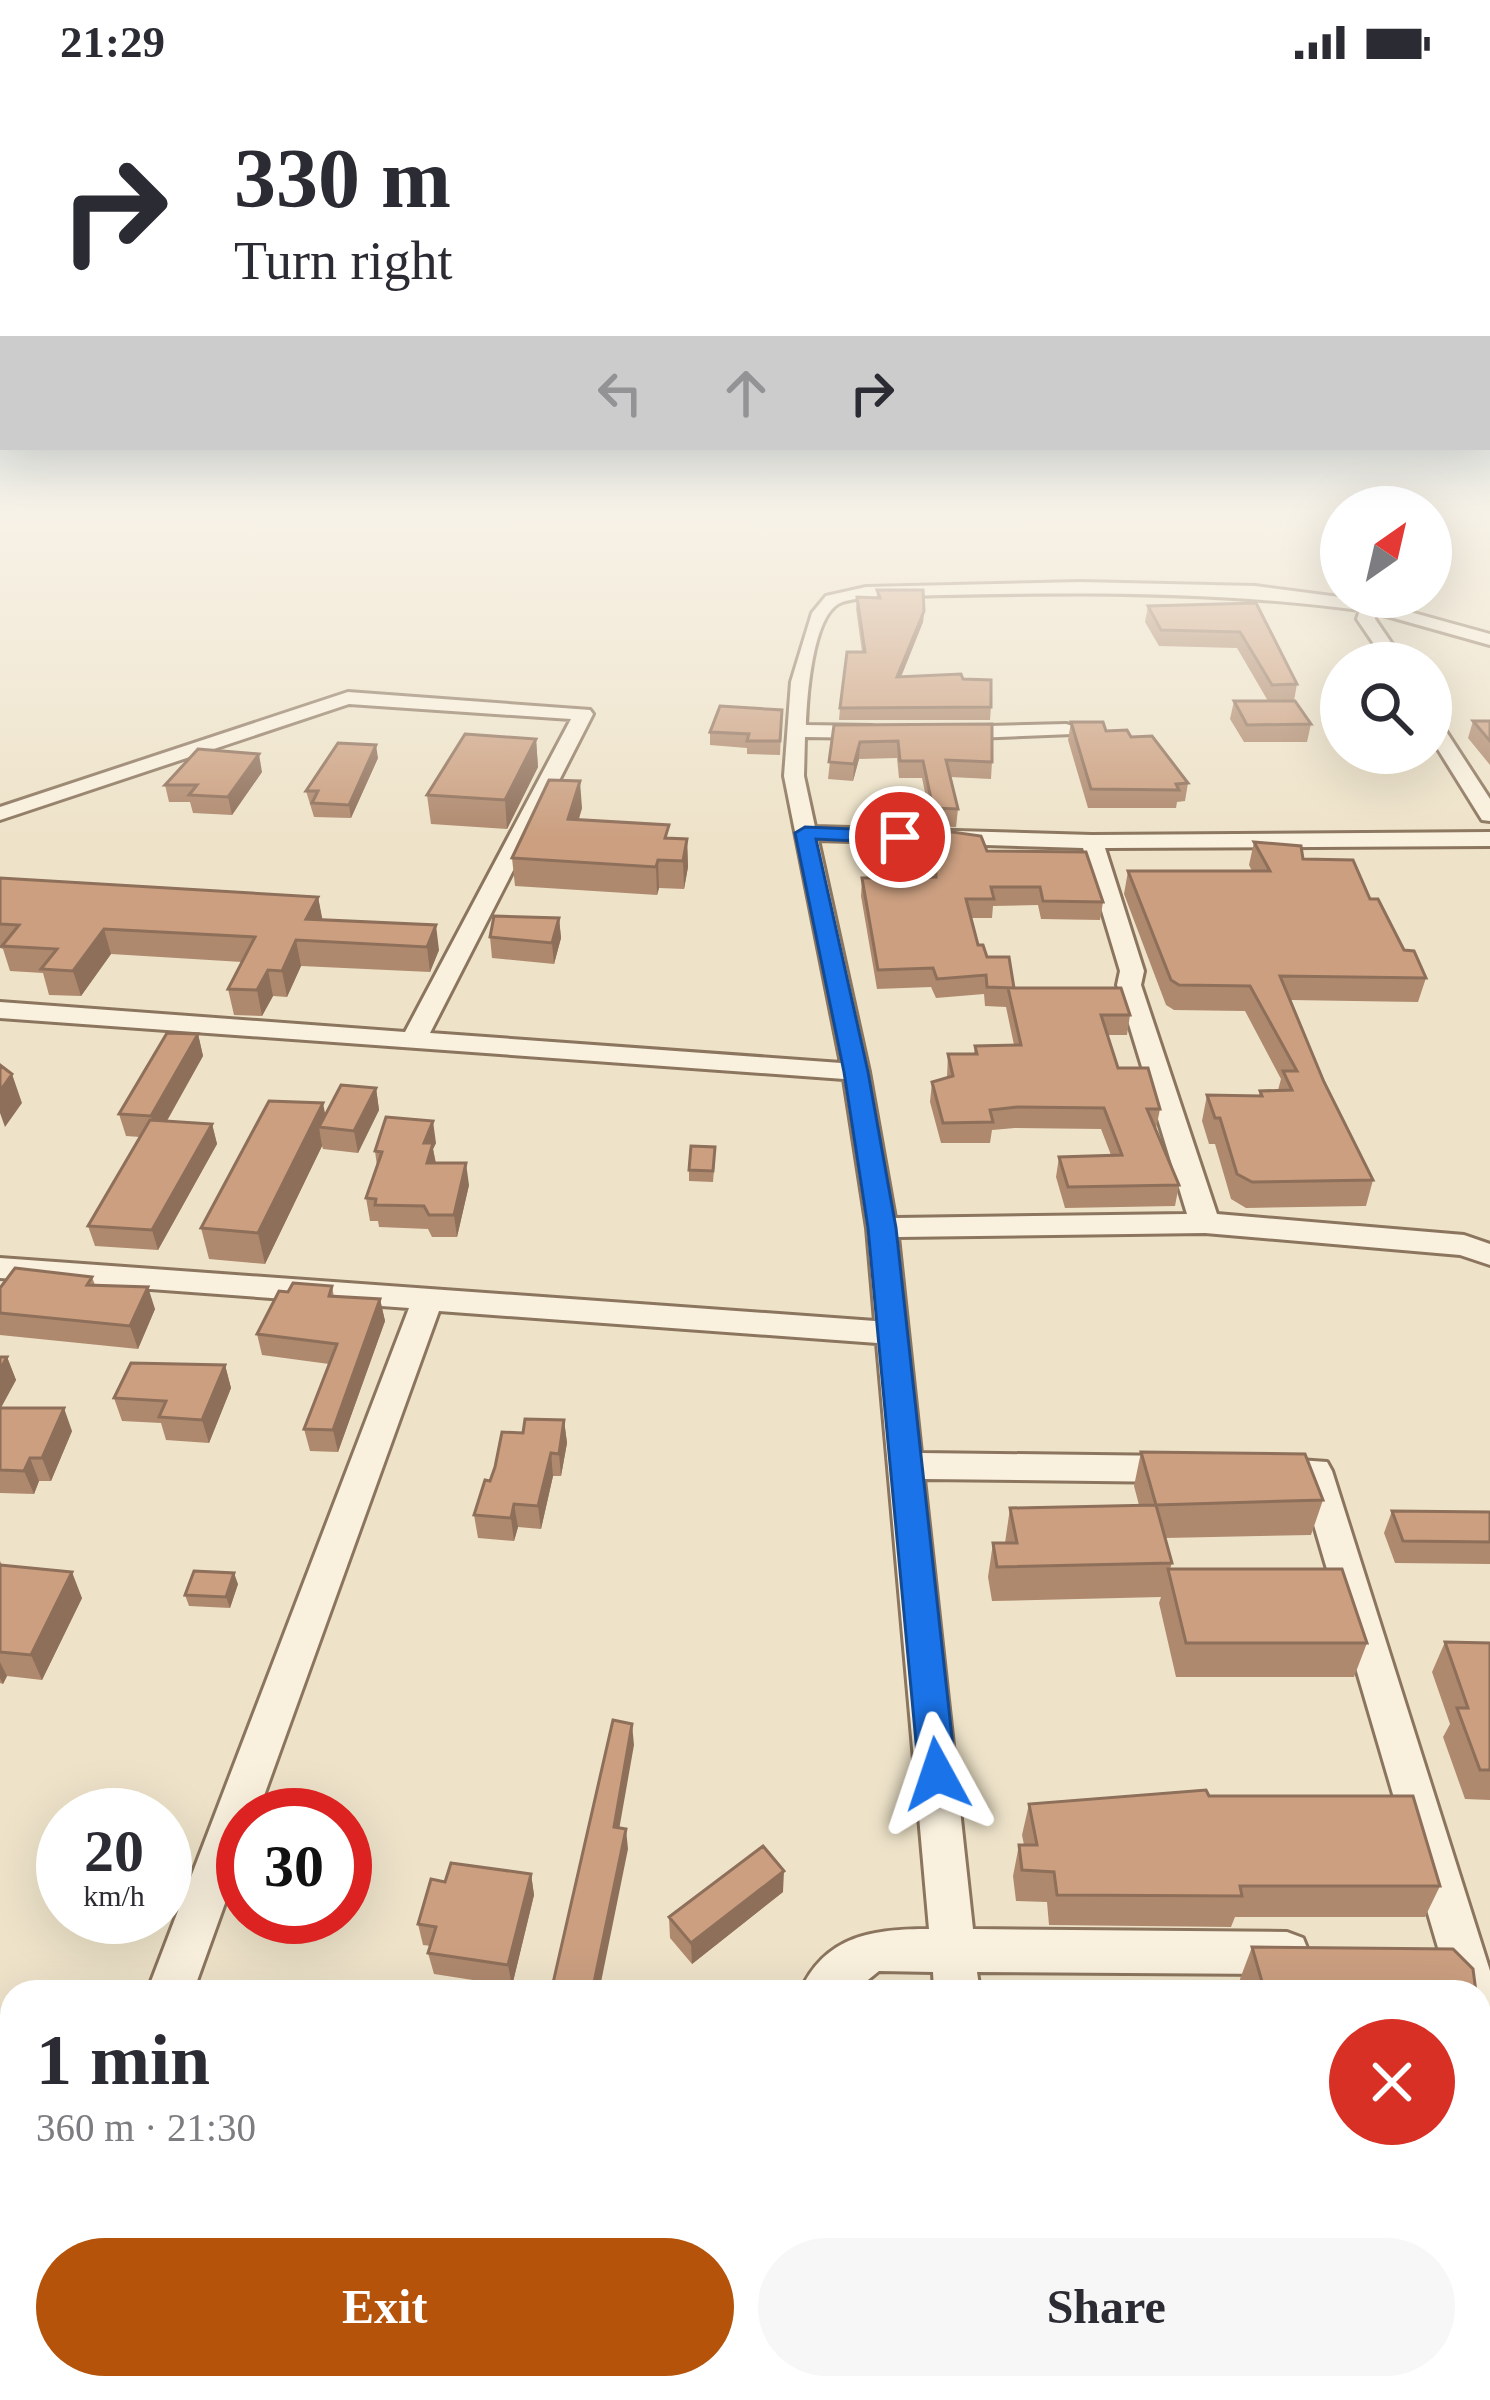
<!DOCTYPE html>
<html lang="en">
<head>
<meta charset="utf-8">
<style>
	:root { --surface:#fff; --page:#f7f7f7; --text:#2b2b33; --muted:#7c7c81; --accent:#b45309 }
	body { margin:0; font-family:Georgia,serif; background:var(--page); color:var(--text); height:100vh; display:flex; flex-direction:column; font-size:45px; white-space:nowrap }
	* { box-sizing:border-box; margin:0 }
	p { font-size:39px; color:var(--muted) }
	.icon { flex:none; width:66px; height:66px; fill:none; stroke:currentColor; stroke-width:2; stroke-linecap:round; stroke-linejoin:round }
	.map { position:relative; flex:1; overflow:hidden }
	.side { position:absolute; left:0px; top:1896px; width:1491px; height:420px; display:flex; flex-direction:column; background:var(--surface); border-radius:36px 36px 0 0; box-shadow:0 12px 48px #0002 }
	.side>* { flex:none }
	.hud { position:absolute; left:0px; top:0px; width:1491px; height:366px; box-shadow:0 12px 48px #0002; background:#fff; color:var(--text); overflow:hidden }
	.needle { width:78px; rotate:34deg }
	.controls { position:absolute; left:1320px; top:402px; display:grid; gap:24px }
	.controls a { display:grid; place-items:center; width:132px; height:132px; border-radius:50%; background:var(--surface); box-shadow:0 12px 48px #0002; font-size:60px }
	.speed { position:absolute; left:36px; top:1704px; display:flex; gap:24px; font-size:60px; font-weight:700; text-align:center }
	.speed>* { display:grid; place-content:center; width:156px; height:156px; border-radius:50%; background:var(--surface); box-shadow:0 12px 48px #0002; line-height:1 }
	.speed small { font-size:30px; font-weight:400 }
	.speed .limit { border:18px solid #d22; background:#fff; color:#111 }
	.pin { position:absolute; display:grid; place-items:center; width:102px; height:102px; color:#fff; margin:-51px; border:6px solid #fff; border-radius:50%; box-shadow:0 3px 12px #0007 }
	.me { position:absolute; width:132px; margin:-66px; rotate:355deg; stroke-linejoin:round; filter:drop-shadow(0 0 9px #0008) }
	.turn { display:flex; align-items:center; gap:42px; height:252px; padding:0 36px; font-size:54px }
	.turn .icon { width:156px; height:156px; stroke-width:2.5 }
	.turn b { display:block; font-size:84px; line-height:102px }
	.lanes { display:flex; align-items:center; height:114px; padding:0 36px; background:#0003; justify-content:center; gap:60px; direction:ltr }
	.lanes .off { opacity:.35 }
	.round { display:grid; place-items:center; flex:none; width:126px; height:126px; border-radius:63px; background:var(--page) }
	.summary { display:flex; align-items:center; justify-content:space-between; height:204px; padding:0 36px }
	h1 { font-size:72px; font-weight:700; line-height:90px }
	.primary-button { display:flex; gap:24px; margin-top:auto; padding:24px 36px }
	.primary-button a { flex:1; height:138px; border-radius:72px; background:var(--accent); color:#fff; font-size:48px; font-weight:700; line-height:138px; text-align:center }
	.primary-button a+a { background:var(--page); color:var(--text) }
	.status { display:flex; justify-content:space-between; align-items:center; height:84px; padding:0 60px; background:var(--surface); direction:ltr }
	.status svg { height:33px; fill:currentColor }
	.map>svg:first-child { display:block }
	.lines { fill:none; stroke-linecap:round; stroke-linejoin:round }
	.street-casing { stroke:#8b755e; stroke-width:6 }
	.street { fill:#f9f0dd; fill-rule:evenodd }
	.wall { fill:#af896e }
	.shaded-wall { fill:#8e6f5a }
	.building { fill:#cb9f80; stroke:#8e6f5a; stroke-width:3 }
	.route { fill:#1a73e8; stroke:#114b97; stroke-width:3 }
</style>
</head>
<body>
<div class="status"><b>21:29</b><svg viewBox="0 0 49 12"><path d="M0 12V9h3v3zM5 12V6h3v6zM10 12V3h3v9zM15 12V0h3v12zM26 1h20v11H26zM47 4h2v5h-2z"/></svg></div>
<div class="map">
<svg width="1490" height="2316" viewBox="0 0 1490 2316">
	<rect width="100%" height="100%" fill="#eee3c9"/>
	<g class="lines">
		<defs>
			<path id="street" d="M1080 498 1255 502 1370 517 1490 550V561L1376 529 1375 535 1405 579H1387L1357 535 1360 526C1196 504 1032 509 866 513 858 515 844 516 838 520 812 536 807 613 806 641L872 642 882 648 872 654 805 653 804 692 815 743 1092 751 1490 748V762L1105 764 1144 887 1141 901 1217 1130 1464 1151 1490 1160V1181L1460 1171 1205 1149 898 1153 921 1369 1175 1372 1187 1376 1192 1385 1187 1394 1175 1398 924 1395 973 1845 1287 1848 1303 1854 1309 1869 1303 1884 1287 1890 977 1888 980 1908H934L933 1888 879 1887 853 1908H800C825 1851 874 1845 929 1845L877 1259 439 1227 257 1731H243V1769L193 1908H147L409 1224 0 1194V1174L875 1237 867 1144 844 995 0 934V918L405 948 571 635 349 620 0 736V723L348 608 590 626 593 630 430 949 841 979 784 692 791 598 812 529 826 512 866 503ZM818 756 1083 764 1120 887 1117 901 1187 1130 895 1134 869 988Z
				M1431 633 1438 635 1490 715V737L1482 736 1431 654Z
				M1066 640 1073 642V650L950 655 940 649 950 643Z
				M1271 1374 1327 1378 1332 1387 1490 1887V1983L1479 1979V1908H1451L1302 1400 1259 1396 1254 1387 1259 1378Z
				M12 2282V2304H50L45 2316H0L4 2285Z
				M469 2304H528L523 2316H464Z
				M968 2304H1022L1023 2316H969Z"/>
		</defs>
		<use href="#street" class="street-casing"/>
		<use href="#street" class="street"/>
	</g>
	<path class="wall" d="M877 506 924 527 923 538 901 593 963 595 991 623 990 636H839L840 624 862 568 856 525 857 513 877 514Z
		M1256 519 1297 600 1294 617 1311 640 1307 658H1244L1230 635 1234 617H1268L1237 564 1159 562 1145 538 1148 522Z
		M782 626 780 671 747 670V664L710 661V648Z
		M1473 637H1490V681L1468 654Z
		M1071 638 1131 653 1188 699 1185 717 1177 718 1176 724H1088L1068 656Z
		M834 641 992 678 991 695 950 693 958 725 956 743 932 742 922 694H899L897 674 859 675 853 697 828 695Z
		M536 655 538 683 507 745 431 740 427 711Z
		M378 674 351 734 314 733 306 707Z
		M262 688 232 731 193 729 190 718H169L165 701Z
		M582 724 579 735 669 754 687 755 688 783 684 805 659 804 657 811 515 802 512 774Z
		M938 746 1103 818 1100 836 1041 835 1038 821 993 822 992 834H971L978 861 1014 904 1130 931 1127 951H1108L1118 984 1160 1025 1156 1045 1179 1101 1175 1122 1065 1124 1056 1093 1059 1073 1111 1071 1101 1045 1015 1044 992 1046 990 1059H941L930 1018 932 998 947 993 948 970H974L975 962 1014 961 1006 923 985 922 984 910 936 914 931 903 877 905 861 812 862 794 934 793 935 761H937Z
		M1254 758 1303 775 1370 815 1404 866 1426 894 1418 918 1290 916 1324 998 1373 1096 1366 1122 1246 1124 1231 1115 1215 1060H1209L1202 1037 1207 1011 1259 1012 1260 1007 1278 1006 1281 995 1245 927 1174 926 1166 921 1124 810 1128 787H1252L1249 781Z
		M0 794 318 813 322 836 439 866 430 888 301 882 287 913 273 912 262 932 234 931 228 905 242 878 111 870 81 912 49 911 43 889 10 887 3 865 0 864Z
		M559 834 561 854 554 880 492 874 490 853Z
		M198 950 203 972 167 1037 212 1040 217 1060 158 1166 95 1162 88 1142 140 1053 126 1052 119 1030Z
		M376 1004 379 1026 358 1069 323 1065 322 1062 265 1180 209 1175 201 1144 325 1031Z
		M436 1059 433 1065 436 1079 469 1101 457 1153H432L428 1145 379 1143 378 1137H370L366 1114 377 1082 375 1067Z
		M715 1074 713 1098 689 1097V1086Z
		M92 1193 95 1201 155 1225 138 1265 0 1251V1229Z
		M332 1202 334 1213 380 1215 385 1237 338 1368 310 1367 304 1345 329 1280 262 1271 257 1250 288 1208Z
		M0 1273H7L16 1296 1 1324 72 1347 51 1397H39L34 1410 0 1409Z
		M225 1281 231 1304 209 1359 166 1356 161 1339 122 1337 114 1314Z
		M564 1336 567 1359 561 1392H553L541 1445 518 1443 514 1457 478 1454 474 1431 490 1397 523 1349Z
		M1141 1368 1323 1416 1311 1451 1165 1454 1172 1479 1170 1485 1367 1559 1354 1593H1176L1159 1519 1161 1513 992 1517 988 1493 993 1459H1005L1010 1424 1139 1421 1134 1402Z
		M1392 1427 1490 1428V1480L1395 1479 1384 1449Z
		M0 1477 2 1481 82 1514 42 1596 7 1592 3 1600 0 1599Z
		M238 1500 230 1524 189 1522 185 1511Z
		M1445 1558 1490 1559V1716L1465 1715 1443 1653 1450 1640 1432 1588Z
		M1209 1712 1440 1802 1425 1833H1235L1231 1843 1049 1841 1047 1818 1016 1817 1013 1792 1019 1761H1024L1022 1751 1029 1720Z
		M531 1790 534 1811 512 1902 434 1890 428 1869 431 1862 423 1861 418 1840Z
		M783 1808 692 1880 670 1854 669 1833Z
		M1252 1863 1476 1908H1243L1240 1895Z
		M1490 2124V2190L1479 2191V2125Z
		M1490 2276V2316H1129L1128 2304H1479Z
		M705 2304H798L810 2316H716Z
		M885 2304 940 2316H888L883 2312Z"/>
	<path class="shaded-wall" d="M924 527 923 538 896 605 897 593Z
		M536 655 538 683 507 745 505 716Z
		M860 658 859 675 853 697 854 680Z
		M376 661 378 674 351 734 349 721Z
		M259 670 262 688 232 731 228 713Z
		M580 697 582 724 570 762 568 735Z
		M687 755 688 783 684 805 683 777Z
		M658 776 659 804 657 811 656 783Z
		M318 813 323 838 306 835Z
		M559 834 561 854 554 880 552 859Z
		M436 841 439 866 430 888 427 863Z
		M104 845 111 870 81 912 73 887Z
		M296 856 301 882 287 913 282 887Z
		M268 886 273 912 262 932 257 906Z
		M198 950 203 972 157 1054 151 1032Z
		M12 990 22 1019 5 1043 0 1029V1007Z
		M376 1004 379 1026 358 1069 354 1047Z
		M323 1019 328 1044 319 1043 322 1062 265 1180 258 1149Z
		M433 1037 436 1059 433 1065 436 1081 431 1101 424 1059Z
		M212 1040 217 1060 158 1166 152 1146Z
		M466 1079 469 1101 457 1153 454 1131Z
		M148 1203 155 1225 138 1265 130 1242Z
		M380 1215 385 1237 338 1368 333 1346Z
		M7 1273 16 1296 0 1325V1286Z
		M225 1281 231 1304 209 1359 202 1336Z
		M64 1324 72 1347 51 1397 42 1374Z
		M564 1336 567 1359 561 1392 559 1370Z
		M551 1369 553 1392 541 1445 538 1422Z
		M30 1374 39 1397 34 1410 24 1387Z
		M514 1420 518 1443 514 1457 511 1434Z
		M72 1488 82 1514 42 1596 31 1571Z
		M234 1489 238 1500 230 1524 226 1513Z
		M0 1578 7 1592 3 1600 0 1594Z
		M632 1640 634 1661 616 1763 614 1743Z
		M626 1745 628 1765 599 1908H592Z
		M784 1787 783 1808 692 1880 691 1859Z
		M531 1790 534 1811 512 1902 508 1881Z"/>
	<path class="building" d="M877 506H923L924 527 897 593 961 590 963 595 991 596V623L840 624 847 568H865L857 513 880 514Z
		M1256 519 1297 600 1272 601 1240 548 1161 546 1148 522Z
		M1234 617H1295L1311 640 1247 641Z
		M720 622 782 626 780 657H747L749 650 710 648Z
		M1473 637H1490V657Z
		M1071 638H1103L1106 647 1127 646 1131 653 1152 652 1188 699 1176 700 1179 706 1091 705Z
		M992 640V678L946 676 958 725 933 724 923 677H900L898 657 860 658 854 680 829 678 834 641Z
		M465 650 536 655 505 716 427 711Z
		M338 659 376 661 349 721 312 719 318 707H306Z
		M198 665 259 670 228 713 189 711 197 701H165Z
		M549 696 580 697 568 735 669 741 665 754 687 755 683 777 658 776 656 783 512 774Z
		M938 746 981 752 987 767 1086 768 1103 818 1043 817 1040 803H991L994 815H966L978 861H983L987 873H1009L1014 904 987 903 986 891 937 895 933 884 878 886 862 794 936 793 935 761H941Z
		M1254 758 1301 762 1303 775 1353 776 1370 815H1378L1404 866 1414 867 1426 894 1280 892 1324 998 1373 1096 1252 1098 1237 1090 1220 1034H1215L1207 1011 1262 1012 1260 1007 1292 1006 1283 987H1297L1250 902 1179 901 1171 896 1128 787H1270Z
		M0 794 318 813 306 835 436 841 427 863 296 856 282 887 268 886 257 906 228 905 255 853 104 845 73 887 41 885 57 865 2 862 19 841 0 840Z
		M494 832 559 834 552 859 490 853Z
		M1008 904H1121L1130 931H1101L1118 984H1148L1160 1025H1147L1179 1101 1068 1103 1059 1073 1122 1071 1104 1024 1017 1023 990 1026 993 1038 943 1039 932 998 953 992 948 970H977L975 962 1021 961Z
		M167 949 198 950 151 1032 119 1030Z
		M0 981 12 990 0 1007Z
		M341 1001 376 1004 354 1047 319 1043Z
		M269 1017 323 1019 258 1149 201 1144Z
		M386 1033 433 1037 424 1059H433L427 1079H466L454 1131H429L424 1122 375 1121 376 1115 366 1114 382 1068 375 1067Z
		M150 1036 212 1040 152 1146 88 1142Z
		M691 1062 715 1063 713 1087 689 1086Z
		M15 1184 92 1193 87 1201 148 1203 130 1242 0 1229V1204Z
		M293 1199 332 1202 329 1212 380 1215 333 1346 304 1345 337 1260 257 1250 279 1207 288 1208Z
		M0 1273H7L0 1286Z
		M131 1279 225 1281 202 1336 159 1333 166 1317 114 1314Z
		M0 1324H64L42 1374H30L24 1387 0 1386Z
		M525 1335 564 1336 559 1370 551 1369 538 1422 514 1420 511 1434 474 1431 485 1396 490 1397 495 1383 502 1348 523 1349Z
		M1141 1368 1305 1370 1323 1416 1156 1421Z
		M1156 1421 1172 1479 997 1483 993 1459H1017L1010 1424Z
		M1392 1427 1490 1428V1458L1403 1457Z
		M0 1481 72 1488 31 1571 0 1568Z
		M1168 1485H1342L1367 1559H1186Z
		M194 1487 234 1489 226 1513 185 1511Z
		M1445 1558 1490 1559V1686H1480L1457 1624H1468Z
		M613 1636 632 1640 614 1743 626 1745 592 1908H551Z
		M1206 1706 1209 1712H1413L1440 1802H1240L1242 1812 1057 1811 1054 1788 1022 1786 1019 1761H1037L1029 1720Z
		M763 1762 784 1787 691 1859 669 1833Z
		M451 1779 531 1790 508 1881 428 1869 436 1843 418 1840 431 1795 445 1798Z
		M1252 1863 1453 1865 1473 1885 1476 1908H1265Z
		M1490 2124V2173L1479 2174V2125Z
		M1479 2276H1490V2301L1479 2299Z
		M1479 2299H1486L1490 2316H1141L1140 2304H1479Z
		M544 2304H580L592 2316H535Z
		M725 2304H798L810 2316H737Z
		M885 2304H939L940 2316H899Z"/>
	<linearGradient id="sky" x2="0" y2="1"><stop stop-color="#8fbad6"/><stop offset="0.57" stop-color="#f7f2e7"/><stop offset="1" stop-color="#f7f2e7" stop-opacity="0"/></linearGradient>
	<rect width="1490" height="755" fill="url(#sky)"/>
	<path class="route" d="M805 743 900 747 910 753 900 759 816 755 868 988 896 1144 956 1690 950 1701 937 1706 924 1701 919 1690 868 1144 844 988 795 749Z"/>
</svg>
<div class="controls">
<a><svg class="needle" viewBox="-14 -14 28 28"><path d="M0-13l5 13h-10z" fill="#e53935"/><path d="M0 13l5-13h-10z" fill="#7c7c81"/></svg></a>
<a><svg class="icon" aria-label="search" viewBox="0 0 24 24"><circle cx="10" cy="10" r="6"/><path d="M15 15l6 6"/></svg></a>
</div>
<div class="speed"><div>20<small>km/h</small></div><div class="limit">30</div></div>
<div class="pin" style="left:900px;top:753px;background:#d93025"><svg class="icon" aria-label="arrive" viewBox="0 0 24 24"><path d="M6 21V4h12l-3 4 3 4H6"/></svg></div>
<svg class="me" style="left:937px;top:1690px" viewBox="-20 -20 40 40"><path d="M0-17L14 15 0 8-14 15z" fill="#1a73e8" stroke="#fff" stroke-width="4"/></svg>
<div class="hud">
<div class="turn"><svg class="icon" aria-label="right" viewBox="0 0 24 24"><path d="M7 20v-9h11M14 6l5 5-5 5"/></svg><div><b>330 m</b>Turn right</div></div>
<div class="lanes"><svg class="icon off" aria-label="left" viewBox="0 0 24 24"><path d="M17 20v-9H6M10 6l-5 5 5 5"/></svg><svg class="icon off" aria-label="ahead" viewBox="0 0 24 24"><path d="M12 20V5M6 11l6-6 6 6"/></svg><svg class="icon" aria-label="right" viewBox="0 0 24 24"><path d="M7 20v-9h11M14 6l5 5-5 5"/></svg></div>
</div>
<section class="side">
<div class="summary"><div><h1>1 min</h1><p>360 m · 21:30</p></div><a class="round" style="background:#d93025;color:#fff"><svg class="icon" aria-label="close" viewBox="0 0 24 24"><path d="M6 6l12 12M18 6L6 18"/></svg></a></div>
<div class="primary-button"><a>Exit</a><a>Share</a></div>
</section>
</div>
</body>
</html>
